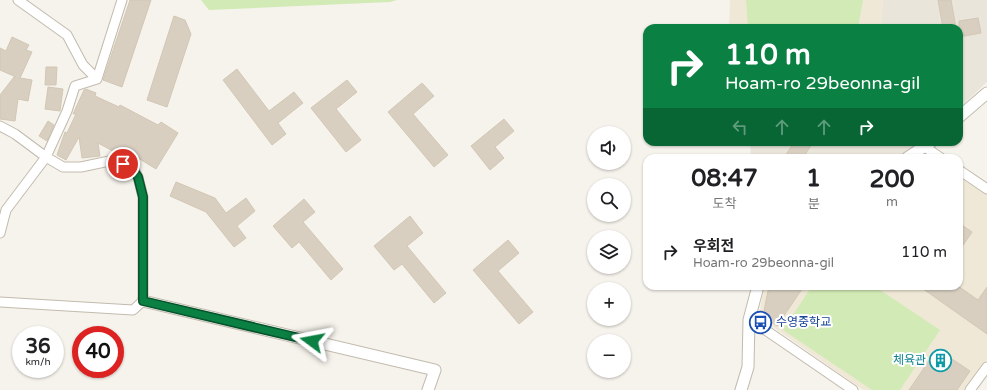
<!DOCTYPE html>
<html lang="ko">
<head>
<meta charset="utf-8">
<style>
	:root { --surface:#fff; --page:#f6f6f6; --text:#202124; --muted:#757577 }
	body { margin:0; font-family:"Varela Round","Noto Sans KR",sans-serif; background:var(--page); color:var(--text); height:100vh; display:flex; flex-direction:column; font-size:15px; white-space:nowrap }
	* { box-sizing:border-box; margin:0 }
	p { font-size:13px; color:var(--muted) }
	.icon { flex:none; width:22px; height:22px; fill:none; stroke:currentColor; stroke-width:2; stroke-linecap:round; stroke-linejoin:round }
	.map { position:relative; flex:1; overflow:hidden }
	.sheet { position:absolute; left:643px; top:154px; width:320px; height:136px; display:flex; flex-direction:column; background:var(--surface); border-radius:12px; box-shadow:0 1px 3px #0004 }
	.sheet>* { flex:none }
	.hud { position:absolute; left:643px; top:24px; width:320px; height:122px; border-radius:12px; box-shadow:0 1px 3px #0004; background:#0b8043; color:#fff; overflow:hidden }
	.buttons { position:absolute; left:587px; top:126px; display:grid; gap:8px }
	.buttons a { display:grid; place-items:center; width:44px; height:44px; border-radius:50%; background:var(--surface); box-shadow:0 1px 3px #0004; font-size:20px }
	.speed { position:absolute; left:12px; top:326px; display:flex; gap:8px; font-size:20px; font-weight:700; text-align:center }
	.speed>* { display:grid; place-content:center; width:52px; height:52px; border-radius:50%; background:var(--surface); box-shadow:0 1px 3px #0004; line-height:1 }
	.speed small { font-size:10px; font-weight:400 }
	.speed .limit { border:6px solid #d22; background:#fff; color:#111 }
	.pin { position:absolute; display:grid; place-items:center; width:34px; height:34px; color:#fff; margin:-17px; border:2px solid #fff; border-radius:50%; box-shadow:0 1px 4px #0007 }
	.me { position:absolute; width:44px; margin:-22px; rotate:283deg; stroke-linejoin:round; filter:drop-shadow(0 0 3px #0008) }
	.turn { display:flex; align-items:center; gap:14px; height:84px; padding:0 16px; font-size:18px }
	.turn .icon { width:52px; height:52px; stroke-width:2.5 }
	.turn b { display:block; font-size:28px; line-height:34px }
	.lanes { display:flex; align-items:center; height:38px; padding:0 16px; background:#0003; justify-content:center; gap:20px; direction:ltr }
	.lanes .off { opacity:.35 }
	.eta { display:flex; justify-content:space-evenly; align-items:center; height:68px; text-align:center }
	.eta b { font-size:24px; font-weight:800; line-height:28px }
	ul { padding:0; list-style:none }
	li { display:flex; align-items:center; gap:12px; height:60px; padding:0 16px }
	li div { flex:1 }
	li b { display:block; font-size:15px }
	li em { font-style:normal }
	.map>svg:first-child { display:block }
	.residential { fill:#eae5da }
	.education { fill:#efe8d6 }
	.green { fill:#d2eab5 }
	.building { fill:#d8cfc1; stroke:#d3c7b4 }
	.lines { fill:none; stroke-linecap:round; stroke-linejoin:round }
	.minor-casing { stroke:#c2bbae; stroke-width:11 }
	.tertiary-casing { stroke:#c2bbae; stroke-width:13 }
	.minor { stroke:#fff; stroke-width:9 }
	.tertiary { stroke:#fff; stroke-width:11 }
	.route-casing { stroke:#07532c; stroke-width:10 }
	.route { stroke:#0b8043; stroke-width:7 }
	.labels { text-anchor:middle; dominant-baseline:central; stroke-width:4; stroke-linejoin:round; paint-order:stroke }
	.transit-label { font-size:12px; fill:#164399; stroke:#fff; text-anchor:start }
	.culture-label { font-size:12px; fill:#0d838f; stroke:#fff; text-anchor:end }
</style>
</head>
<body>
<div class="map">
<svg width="987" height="390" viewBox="0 0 987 390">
	<rect width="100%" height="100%" fill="#f6f3ec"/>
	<path class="residential" d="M883 0H987V82L959 108V28H881Z
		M750 142H922L894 158H751Z"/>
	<path class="education" d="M730 0H883L881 28H729Z
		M959 177 987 195V359L964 390H863L759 317 764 286H959Z"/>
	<path class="green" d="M201 0H397L390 2 209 10Z
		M746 0H863L858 28H748Z
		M812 286H874L940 330 900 390H872L783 330Z"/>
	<path class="building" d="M130 0H151L122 87 103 80Z
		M938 0H951L956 28H943Z
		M174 16 185 20 191 34 167 107 147 100Z
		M978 18 981 33 959 37V21Z
		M12 37 29 45 26 50 32 52 20 78 32 80 28 101 18 99 15 121 0 119V95L14 77H16L0 70V48L6 51Z
		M46 67H57L56 85H45Z
		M237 69 269 111 294 92 303 103 278 123 286 134 272 145 223 80Z
		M347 80 357 92 336 109 361 140 346 152 311 108Z
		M422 83 434 96 413 114 448 155 434 167 388 112Z
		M48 87 63 89 60 111 45 109Z
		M86 89 96 93 95 96 119 107 120 105 158 125 161 122 178 133 156 169 125 150 122 156 98 143 100 156 82 158 79 137 66 160 57 155 65 132 67 133 76 114H73L84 90Z
		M504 119 514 131 495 147 504 158 490 170 471 146Z
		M48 121 54 125 47 141 39 136Z
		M794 142H813L803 158H784Z
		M176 182 215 198 226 213 246 198 255 211 237 226 246 238 234 247 206 212 170 196Z
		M304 199 315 212 303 222 343 269 331 280 299 242 292 248 273 226Z
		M410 216 423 233 407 246 446 293 434 303 402 264 394 270 374 246Z
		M959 223 972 232 959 251Z
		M508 240 519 253 498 271 533 312 519 324 473 270Z
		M769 286H804L777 326 763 316Z
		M919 286H958L978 300 987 287V334Z
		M937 349 970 371 957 390H909Z"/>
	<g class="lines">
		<defs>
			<path id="minor" d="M18 0 67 35 83 65 97 79
				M0 126 15 134 46 157 63 167H81L114 160 133 168 138 177 143 197V301L133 310 0 302
				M925 147 941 158
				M959 170 987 189
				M0 233 6 210 46 157 67 111 75 86 97 79 122 0
				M749 320 767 331 853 390
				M970 390 987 367"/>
			<path id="tertiary" d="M959 117 987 93
				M907 158 931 142
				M143 301 435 370 428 390
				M741 390 748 367 749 320 758 286"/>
		</defs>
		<use href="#minor" class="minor-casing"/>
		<use href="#tertiary" class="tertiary-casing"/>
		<use href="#minor" class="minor"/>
		<use href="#tertiary" class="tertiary"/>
	</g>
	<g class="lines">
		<defs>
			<path id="route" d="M123 164 132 168 138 177 143 197V301L312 341"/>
		</defs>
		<use href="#route" class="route-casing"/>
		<use href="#route" class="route"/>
	</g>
	<defs>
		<symbol id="bus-ring" viewBox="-11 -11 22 22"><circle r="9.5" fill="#fff" stroke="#1a4fb4" stroke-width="1.5"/><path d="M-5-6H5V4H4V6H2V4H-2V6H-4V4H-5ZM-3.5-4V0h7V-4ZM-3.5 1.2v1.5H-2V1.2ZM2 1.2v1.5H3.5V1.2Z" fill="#1a4fb4"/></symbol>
		<symbol id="building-ring" viewBox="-11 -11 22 22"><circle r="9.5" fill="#fff" stroke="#0f9aa8" stroke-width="1.5"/><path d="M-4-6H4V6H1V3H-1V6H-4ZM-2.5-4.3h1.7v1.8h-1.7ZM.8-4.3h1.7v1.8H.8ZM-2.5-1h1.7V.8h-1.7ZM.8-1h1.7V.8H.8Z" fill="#0f9aa8"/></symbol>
	</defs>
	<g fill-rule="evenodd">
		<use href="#bus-ring" x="748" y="310" width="25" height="25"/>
		<use href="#building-ring" x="928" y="348" width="25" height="25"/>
	</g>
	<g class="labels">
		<g class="transit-label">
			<text x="776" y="322">수영중학교</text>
		</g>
		<g class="culture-label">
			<text x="926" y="360">체육관</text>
		</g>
	</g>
</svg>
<div class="buttons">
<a><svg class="icon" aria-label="sound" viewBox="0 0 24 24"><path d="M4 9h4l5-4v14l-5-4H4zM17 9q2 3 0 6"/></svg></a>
<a><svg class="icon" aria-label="search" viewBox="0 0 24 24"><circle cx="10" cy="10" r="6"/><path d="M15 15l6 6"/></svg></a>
<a><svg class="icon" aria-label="layers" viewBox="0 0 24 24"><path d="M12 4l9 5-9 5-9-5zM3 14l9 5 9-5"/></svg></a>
<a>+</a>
<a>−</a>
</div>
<div class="speed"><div>36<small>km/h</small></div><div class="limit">40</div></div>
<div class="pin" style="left:123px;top:164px;background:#d93025"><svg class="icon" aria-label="arrive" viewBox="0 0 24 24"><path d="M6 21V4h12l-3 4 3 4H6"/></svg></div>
<svg class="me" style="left:312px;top:341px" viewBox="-20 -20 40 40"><path d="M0-17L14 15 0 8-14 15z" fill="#0b8043" stroke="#fff" stroke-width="4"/></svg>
<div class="hud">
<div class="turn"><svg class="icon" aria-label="right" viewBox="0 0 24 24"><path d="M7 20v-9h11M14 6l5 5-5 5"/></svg><div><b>110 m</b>Hoam-ro 29beonna-gil</div></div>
<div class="lanes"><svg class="icon off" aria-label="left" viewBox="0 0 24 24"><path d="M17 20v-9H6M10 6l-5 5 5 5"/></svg><svg class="icon off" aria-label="ahead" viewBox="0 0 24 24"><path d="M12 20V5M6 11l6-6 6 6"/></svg><svg class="icon off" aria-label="ahead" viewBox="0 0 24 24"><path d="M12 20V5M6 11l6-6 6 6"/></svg><svg class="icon" aria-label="right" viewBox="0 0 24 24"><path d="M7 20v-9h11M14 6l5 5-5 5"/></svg></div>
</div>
<section class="sheet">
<div class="eta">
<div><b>08:47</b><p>도착</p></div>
<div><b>1</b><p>분</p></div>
<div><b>200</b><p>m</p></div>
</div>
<ul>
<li><svg class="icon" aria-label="right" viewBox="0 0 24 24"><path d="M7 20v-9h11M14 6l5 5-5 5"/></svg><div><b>우회전</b><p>Hoam-ro 29beonna-gil</p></div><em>110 m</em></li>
</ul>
</section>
</div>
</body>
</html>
